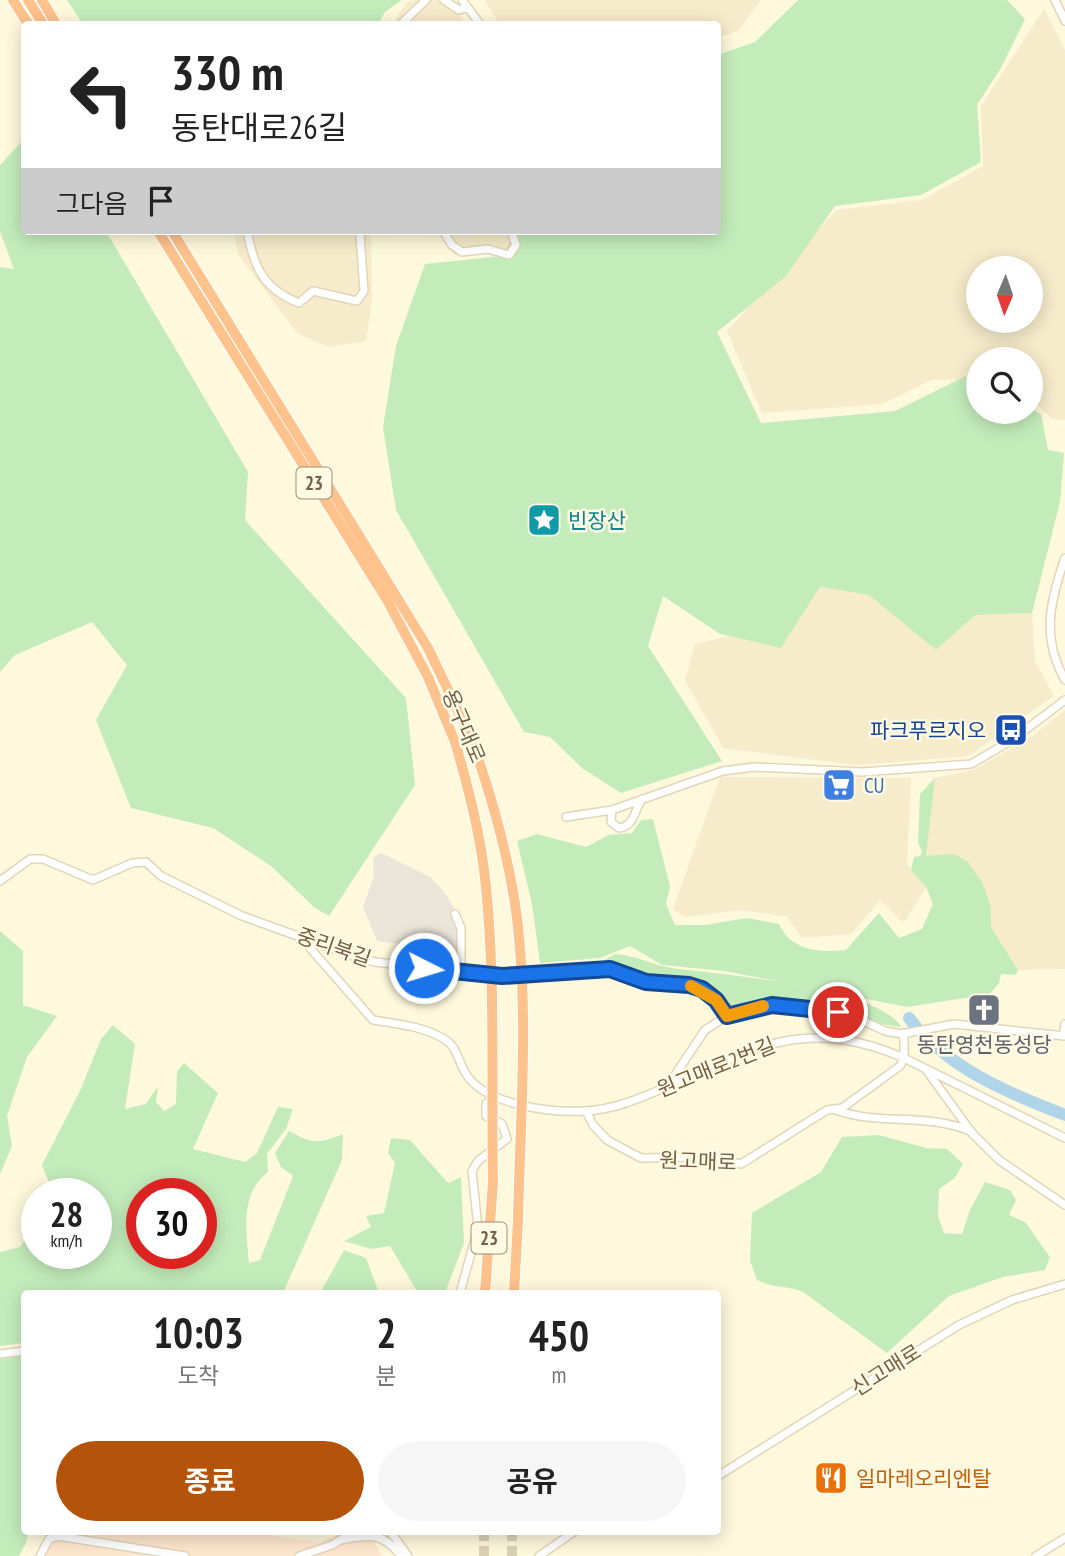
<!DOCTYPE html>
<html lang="ko">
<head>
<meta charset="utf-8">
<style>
	:root { --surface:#fff; --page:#f6f6f6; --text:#222; --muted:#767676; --accent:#b45309 }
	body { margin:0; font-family:"PT Sans Narrow","Noto Sans KR",sans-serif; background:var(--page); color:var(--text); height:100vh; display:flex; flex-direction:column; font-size:26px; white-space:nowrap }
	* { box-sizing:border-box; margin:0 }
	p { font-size:23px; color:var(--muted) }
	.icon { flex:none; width:38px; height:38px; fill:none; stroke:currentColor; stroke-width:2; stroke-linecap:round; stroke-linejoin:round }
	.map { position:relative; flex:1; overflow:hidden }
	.panel { position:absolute; left:21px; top:1290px; width:700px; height:245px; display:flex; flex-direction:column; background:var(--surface); border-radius:7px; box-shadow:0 4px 18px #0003 }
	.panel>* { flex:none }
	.guide { position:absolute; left:21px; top:21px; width:700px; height:214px; border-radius:7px; box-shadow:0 4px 18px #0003; background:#fff; color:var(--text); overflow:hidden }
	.needle { width:46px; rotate:182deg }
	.tools { position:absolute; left:966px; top:256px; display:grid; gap:14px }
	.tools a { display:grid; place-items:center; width:77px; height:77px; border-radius:50%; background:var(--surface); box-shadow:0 4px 18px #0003; font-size:35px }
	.speed { position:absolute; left:21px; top:1178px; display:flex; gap:14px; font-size:35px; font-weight:700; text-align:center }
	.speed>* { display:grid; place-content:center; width:91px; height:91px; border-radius:50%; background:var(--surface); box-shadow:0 4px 18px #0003; line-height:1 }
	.speed small { font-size:18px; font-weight:400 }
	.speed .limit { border:10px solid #d22; background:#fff; color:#111 }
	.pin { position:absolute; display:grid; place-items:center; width:60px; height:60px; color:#fff; margin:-30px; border:4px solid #fff; border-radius:50%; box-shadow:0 2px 7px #0007 }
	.me { position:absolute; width:77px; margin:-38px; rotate:95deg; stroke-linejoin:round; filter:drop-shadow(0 0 5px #0008) }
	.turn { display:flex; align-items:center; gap:24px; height:147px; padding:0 35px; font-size:32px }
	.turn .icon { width:91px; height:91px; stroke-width:2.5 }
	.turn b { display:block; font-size:49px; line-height:60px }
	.then { display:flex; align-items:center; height:66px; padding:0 35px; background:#0003; gap:14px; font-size:26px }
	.eta { display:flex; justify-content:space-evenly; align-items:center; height:119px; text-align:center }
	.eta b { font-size:42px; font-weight:700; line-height:49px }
	.action { display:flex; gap:14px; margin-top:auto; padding:14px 35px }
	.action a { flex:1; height:80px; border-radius:42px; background:var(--accent); color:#fff; font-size:28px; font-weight:700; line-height:80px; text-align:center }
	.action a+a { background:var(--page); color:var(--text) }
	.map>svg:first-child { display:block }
	.residential { fill:#f6ebca; fill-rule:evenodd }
	.commercial { fill:#ffe7cf }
	.industrial { fill:#ebe5d9 }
	.green { fill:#c4ecbb; fill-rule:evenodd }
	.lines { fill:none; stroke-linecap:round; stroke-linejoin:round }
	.river { stroke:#b0d4e8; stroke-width:12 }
	.highway-tunnel { stroke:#dcd2b6; stroke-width:10; stroke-dasharray:10 5; stroke-linecap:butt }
	.minor-casing { stroke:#e2d5b8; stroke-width:10 }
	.highway-casing { stroke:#fff; stroke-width:12 }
	.minor { stroke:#fff; stroke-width:7 }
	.highway { stroke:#fec28d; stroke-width:10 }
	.highway-bridge-casing { stroke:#fff; stroke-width:12; stroke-linecap:butt }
	.highway-bridge { stroke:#fec28d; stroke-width:10 }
	.route-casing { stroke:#114b97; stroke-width:18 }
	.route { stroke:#1a73e8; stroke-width:12 }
	.slow { stroke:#f59e0b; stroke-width:12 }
	.labels { text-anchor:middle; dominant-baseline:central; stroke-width:5; stroke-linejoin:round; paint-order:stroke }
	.shield { fill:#fffae4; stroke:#9e8e74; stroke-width:2 }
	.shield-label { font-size:19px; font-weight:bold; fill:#745f44 }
	.culture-label { font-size:21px; fill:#0d838f; stroke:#fffae4; text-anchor:start }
	.street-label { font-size:21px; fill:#745f44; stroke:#fffae4 }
	.transit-label { font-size:21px; fill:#164399; stroke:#fffae4; text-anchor:end }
	.shop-label { font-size:21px; fill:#366cbe; stroke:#fffae4; text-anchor:start }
	.worship-label { font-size:21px; fill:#5b616d; stroke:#fffae4 }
	.food-label { font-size:21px; fill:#c56008; stroke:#fffae4; text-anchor:start }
</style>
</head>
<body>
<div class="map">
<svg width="1065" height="1556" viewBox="0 0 1065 1556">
	<rect width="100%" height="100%" fill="#fef8dc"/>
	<path class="residential" d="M413 0H450L466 24H392L406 4Z
		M485 0H761L739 30 718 38V24H499Z
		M1044 9 1065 50V420L1052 419 1031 399V359H978V379L932 380 882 404 762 413 727 331 836 210 922 200 983 166 981 106ZM978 268H1031V320H978Z
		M234 231H371L372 301 366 341 329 347 298 334 238 254Z
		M438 231H518L510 262 486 254 454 255Z
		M820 587 869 595 936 650 974 615 1032 613 1035 661 1054 696 968 756 856 765 723 748 685 680 695 644 730 636 781 648Z
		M1065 710V969L1018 970 991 927 988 897 925 857 935 778 973 770 1033 736Z
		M720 777 911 778 907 864 926 887 904 923 880 900 851 934 802 938 787 917 742 910 685 917 673 909Z"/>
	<path class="commercial" d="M47 1531H262L277 1537 320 1542 345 1531H368L382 1556H36Z"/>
	<path class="industrial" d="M381 853 430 877 444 892 464 923 459 952 377 941 363 907 374 876 373 858Z"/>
	<path class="green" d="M67 0H402L385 12 378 24H83Z
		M798 0H1007L1025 19 1002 66 977 105 981 162 921 195 835 206 785 277 717 332 761 423 895 411 966 376 978 382V411L1031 409 1041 414 1048 450 1064 453 1060 502 1032 613 975 615 936 650 869 595 820 587 781 648 720 634 663 596 648 646 722 761 621 793 582 768 550 737 524 732 396 510 383 427 396 346 425 264 502 256 516 231H718V55L755 42Z
		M24 139V231H106L248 472 245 520 406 698 415 785 329 916 315 908 271 866 213 828 131 808 96 720 127 665 92 622 15 655 0 672V267L14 269 0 232V165Z
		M935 778 926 856 954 854 967 861 982 882 991 907V927L1018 970 1016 975 1001 974 999 983 990 994 907 1007 725 971 662 965 630 946 600 958 540 963 532 904 517 841 537 834 586 847 609 835 632 833 641 820 653 819 670 886 666 904 675 925H706L747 918 779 924C791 951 820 953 846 950L879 913 899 938 922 929 933 904 926 887 911 870 914 857 920 856 922 851 918 843 920 794Z
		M0 931 23 951V1005L57 1016 27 1057 7 1116 12 1146 0 1174Z
		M615 954C636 955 652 965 672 968 717 974 880 987 901 1027L880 1024 851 1010 782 1002 730 1009 700 985 653 980 595 965Z
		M113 1025 135 1044 125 1109 146 1104 158 1086 156 1102 164 1111 176 1104 177 1071 184 1063 218 1093 193 1149 245 1162 257 1153 278 1107 293 1109 286 1129 267 1154 268 1172C240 1193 246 1231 249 1263L260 1260 293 1176 281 1167 275 1153 289 1131C313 1144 318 1144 343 1134L342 1160 283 1293H24V1343L0 1346V1252L20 1247 37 1222V1253H96V1194L48 1193 50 1185 42 1165 80 1091 101 1039ZM142 1194H201V1253H142Z
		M879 1135 926 1148 947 1149 963 1164 955 1178 939 1189 938 1216 944 1233 962 1234 970 1210 985 1182 1010 1190 1016 1200 1009 1215 1025 1222 1050 1257 1045 1270 1003 1277 949 1296 887 1353 803 1292C787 1285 776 1289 757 1280L750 1261 752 1213 821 1172 842 1137Z
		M391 1138 410 1140 448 1183 461 1177 464 1243 445 1293H418L390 1246 371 1249 344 1241 371 1227 366 1216 384 1213 395 1163 388 1153Z
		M344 1250 366 1258 379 1293H320Z
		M24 1355V1531H28L27 1541 19 1556H0V1359Z"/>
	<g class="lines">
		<path class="river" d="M909 1018C947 1068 1008 1093 1065 1115"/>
		<path class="highway-tunnel" d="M484 1531V1556
			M512 1531V1556"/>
		<defs>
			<path id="minor" d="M444 0 459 10 467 7
				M462 0 480 24
				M1055 0 1065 21
				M401 24 426 0
				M247 231C254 267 263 289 299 303L313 291 357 301 364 291 360 235 363 231
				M443 231 452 245 462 252 488 249 509 255 516 245 511 231
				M1065 558C1050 601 1041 638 1065 680
				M612 810 611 822 619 828C635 826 634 810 642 799
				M566 817 612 810 723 771 754 767 863 772 971 764 1012 740 1065 700
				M0 881 30 859H43L93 880 132 863 146 862 161 876 242 916 353 956 375 962 502 976 610 969 646 982 689 985 702 989 716 1000 727 1016
				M455 914 461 928V971
				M312 940 310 948 373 1020C397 1024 423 1026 444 1039 458 1047 458 1062 466 1074 485 1105 552 1113 584 1111 615 1110 643 1097 671 1085 759 1045 808 1017 904 1058V1033
				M1063 1036 1065 1024
				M927 1071 972 1133 999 1160 1065 1205
				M667 1087 705 1030 727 1016 762 1006 848 1014 885 1031 902 1034 954 1024 1065 1036
				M836 1110C879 1126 928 1112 972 1132
				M586 1111 593 1125 607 1140 641 1158 705 1157 741 1164 827 1110 842 1108 900 1066 904 1058 1065 1138
				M460 1293 478 1228 472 1171 478 1161 507 1139 502 1124 486 1116V1104L494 1097
				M0 1354 24 1351
				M718 1476 959 1325 1012 1300 1065 1284
				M390 1531 408 1556
				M341 1540C369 1534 383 1532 401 1556
				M40 1556 49 1539 58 1536 185 1556
				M299 1556 332 1545 355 1531
				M539 1556 575 1531
				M1036 1556 1065 1538"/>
			<path id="highway" d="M13 0 28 24
				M28 0 43 24
				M42 0 56 24
				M158 231 387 600 428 677 455 742
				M172 231 428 648 471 738
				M485 1293 493 1182
				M514 1293 518 1221"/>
		</defs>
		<use href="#minor" class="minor-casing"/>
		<use href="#highway" class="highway-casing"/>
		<use href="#minor" class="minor"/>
		<use href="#highway" class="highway"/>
		<defs>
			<path id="highway-bridge" d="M471 738C492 797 509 856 517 918 529 1017 520 1121 518 1221
				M455 742C468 786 480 832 485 878 496 976 491 1083 493 1182"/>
		</defs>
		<use href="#highway-bridge" class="highway-bridge-casing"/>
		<use href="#highway-bridge" class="highway-bridge"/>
	</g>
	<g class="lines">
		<defs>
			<path id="route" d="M424 968 502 976 610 969 646 982 689 985 702 989 716 1000 727 1016 772 1005 838 1012"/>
		</defs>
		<use href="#route" class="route-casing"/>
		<use href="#route" class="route"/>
		<path class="slow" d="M691 986 716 1000 727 1016 763 1006"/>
	</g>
	<defs>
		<symbol id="sight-square" viewBox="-11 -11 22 22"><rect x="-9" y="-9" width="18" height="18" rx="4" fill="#0f9aa8" stroke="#fffae4"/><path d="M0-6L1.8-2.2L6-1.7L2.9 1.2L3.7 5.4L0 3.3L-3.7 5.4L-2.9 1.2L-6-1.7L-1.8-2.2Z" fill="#fff"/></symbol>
		<symbol id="bus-square" viewBox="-11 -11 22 22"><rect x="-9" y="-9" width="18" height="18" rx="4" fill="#1a4fb4" stroke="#fffae4"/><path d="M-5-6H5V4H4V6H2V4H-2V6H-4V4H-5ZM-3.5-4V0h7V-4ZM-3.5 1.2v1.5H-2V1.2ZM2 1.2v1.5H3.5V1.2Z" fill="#fff"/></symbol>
		<symbol id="supermarket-square" viewBox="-11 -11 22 22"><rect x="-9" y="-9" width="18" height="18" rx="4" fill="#3f7fe0" stroke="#fffae4"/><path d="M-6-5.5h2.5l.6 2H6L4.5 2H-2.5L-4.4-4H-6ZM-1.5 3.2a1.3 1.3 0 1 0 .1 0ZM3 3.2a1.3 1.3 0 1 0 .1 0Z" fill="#fff"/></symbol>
		<symbol id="church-square" viewBox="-11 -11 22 22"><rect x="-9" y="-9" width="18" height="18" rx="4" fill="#6b7280" stroke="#fffae4"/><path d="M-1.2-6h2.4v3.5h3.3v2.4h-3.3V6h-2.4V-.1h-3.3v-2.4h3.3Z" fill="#fff"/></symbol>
		<symbol id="restaurant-square" viewBox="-11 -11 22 22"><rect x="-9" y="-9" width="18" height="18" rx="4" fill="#e8710a" stroke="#fffae4"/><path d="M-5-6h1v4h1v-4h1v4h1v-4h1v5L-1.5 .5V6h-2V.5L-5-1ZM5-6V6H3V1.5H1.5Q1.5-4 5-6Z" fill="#fff"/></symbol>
	</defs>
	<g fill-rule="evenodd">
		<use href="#sight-square" x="525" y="501" width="38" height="38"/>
		<use href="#bus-square" x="992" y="711" width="38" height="38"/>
		<use href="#supermarket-square" x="820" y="766" width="38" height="38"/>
		<use href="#church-square" x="965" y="991" width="38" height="38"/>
		<use href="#restaurant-square" x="812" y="1459" width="38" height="38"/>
	</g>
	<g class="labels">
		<g class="shield">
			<rect x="296.5" y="467.5" width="35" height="31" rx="5"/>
			<rect x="471.5" y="1222.5" width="35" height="31" rx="5"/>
		</g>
		<g class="shield-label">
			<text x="314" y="483">23</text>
			<text x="489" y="1238">23</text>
		</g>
		<g class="culture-label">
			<text x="568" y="520">빈장산</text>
		</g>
		<g class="street-label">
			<text transform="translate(464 726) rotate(67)">용구대로</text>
			<text transform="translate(334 947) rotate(19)">중리북길</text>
			<text transform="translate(716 1067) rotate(-22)">원고매로2번길</text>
			<text transform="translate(698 1161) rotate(2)">원고매로</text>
			<text transform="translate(886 1370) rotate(-32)">신고매로</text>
		</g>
		<g class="transit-label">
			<text x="986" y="730">파크푸르지오</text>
		</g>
		<g class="shop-label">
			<text x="864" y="785">CU</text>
		</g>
		<g class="worship-label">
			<text x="984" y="1044">동탄영천동성당</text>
		</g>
		<g class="food-label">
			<text x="856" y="1478">일마레오리엔탈</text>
		</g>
	</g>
</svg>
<div class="tools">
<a><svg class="needle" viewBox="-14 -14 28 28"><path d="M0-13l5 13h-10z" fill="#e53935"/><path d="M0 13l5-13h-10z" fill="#767676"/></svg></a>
<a><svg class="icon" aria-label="search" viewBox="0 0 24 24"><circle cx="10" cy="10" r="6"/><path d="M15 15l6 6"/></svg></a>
</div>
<div class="speed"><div>28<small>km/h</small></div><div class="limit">30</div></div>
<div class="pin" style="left:838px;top:1012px;background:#d93025"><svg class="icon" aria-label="arrive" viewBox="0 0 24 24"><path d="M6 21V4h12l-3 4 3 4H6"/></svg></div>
<svg class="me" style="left:424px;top:968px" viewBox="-20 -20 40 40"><circle r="17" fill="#1a73e8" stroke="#fff" stroke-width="3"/><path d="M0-11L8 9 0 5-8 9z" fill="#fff"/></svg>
<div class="guide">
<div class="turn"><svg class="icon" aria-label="left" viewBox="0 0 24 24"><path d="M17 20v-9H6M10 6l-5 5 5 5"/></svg><div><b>330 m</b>동탄대로26길</div></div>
<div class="then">그다음<svg class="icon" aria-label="arrive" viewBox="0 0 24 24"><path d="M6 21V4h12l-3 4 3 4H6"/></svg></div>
</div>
<section class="panel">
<div class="eta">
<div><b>10:03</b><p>도착</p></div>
<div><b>2</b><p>분</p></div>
<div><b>450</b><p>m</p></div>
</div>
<div class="action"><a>종료</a><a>공유</a></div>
</section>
</div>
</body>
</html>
